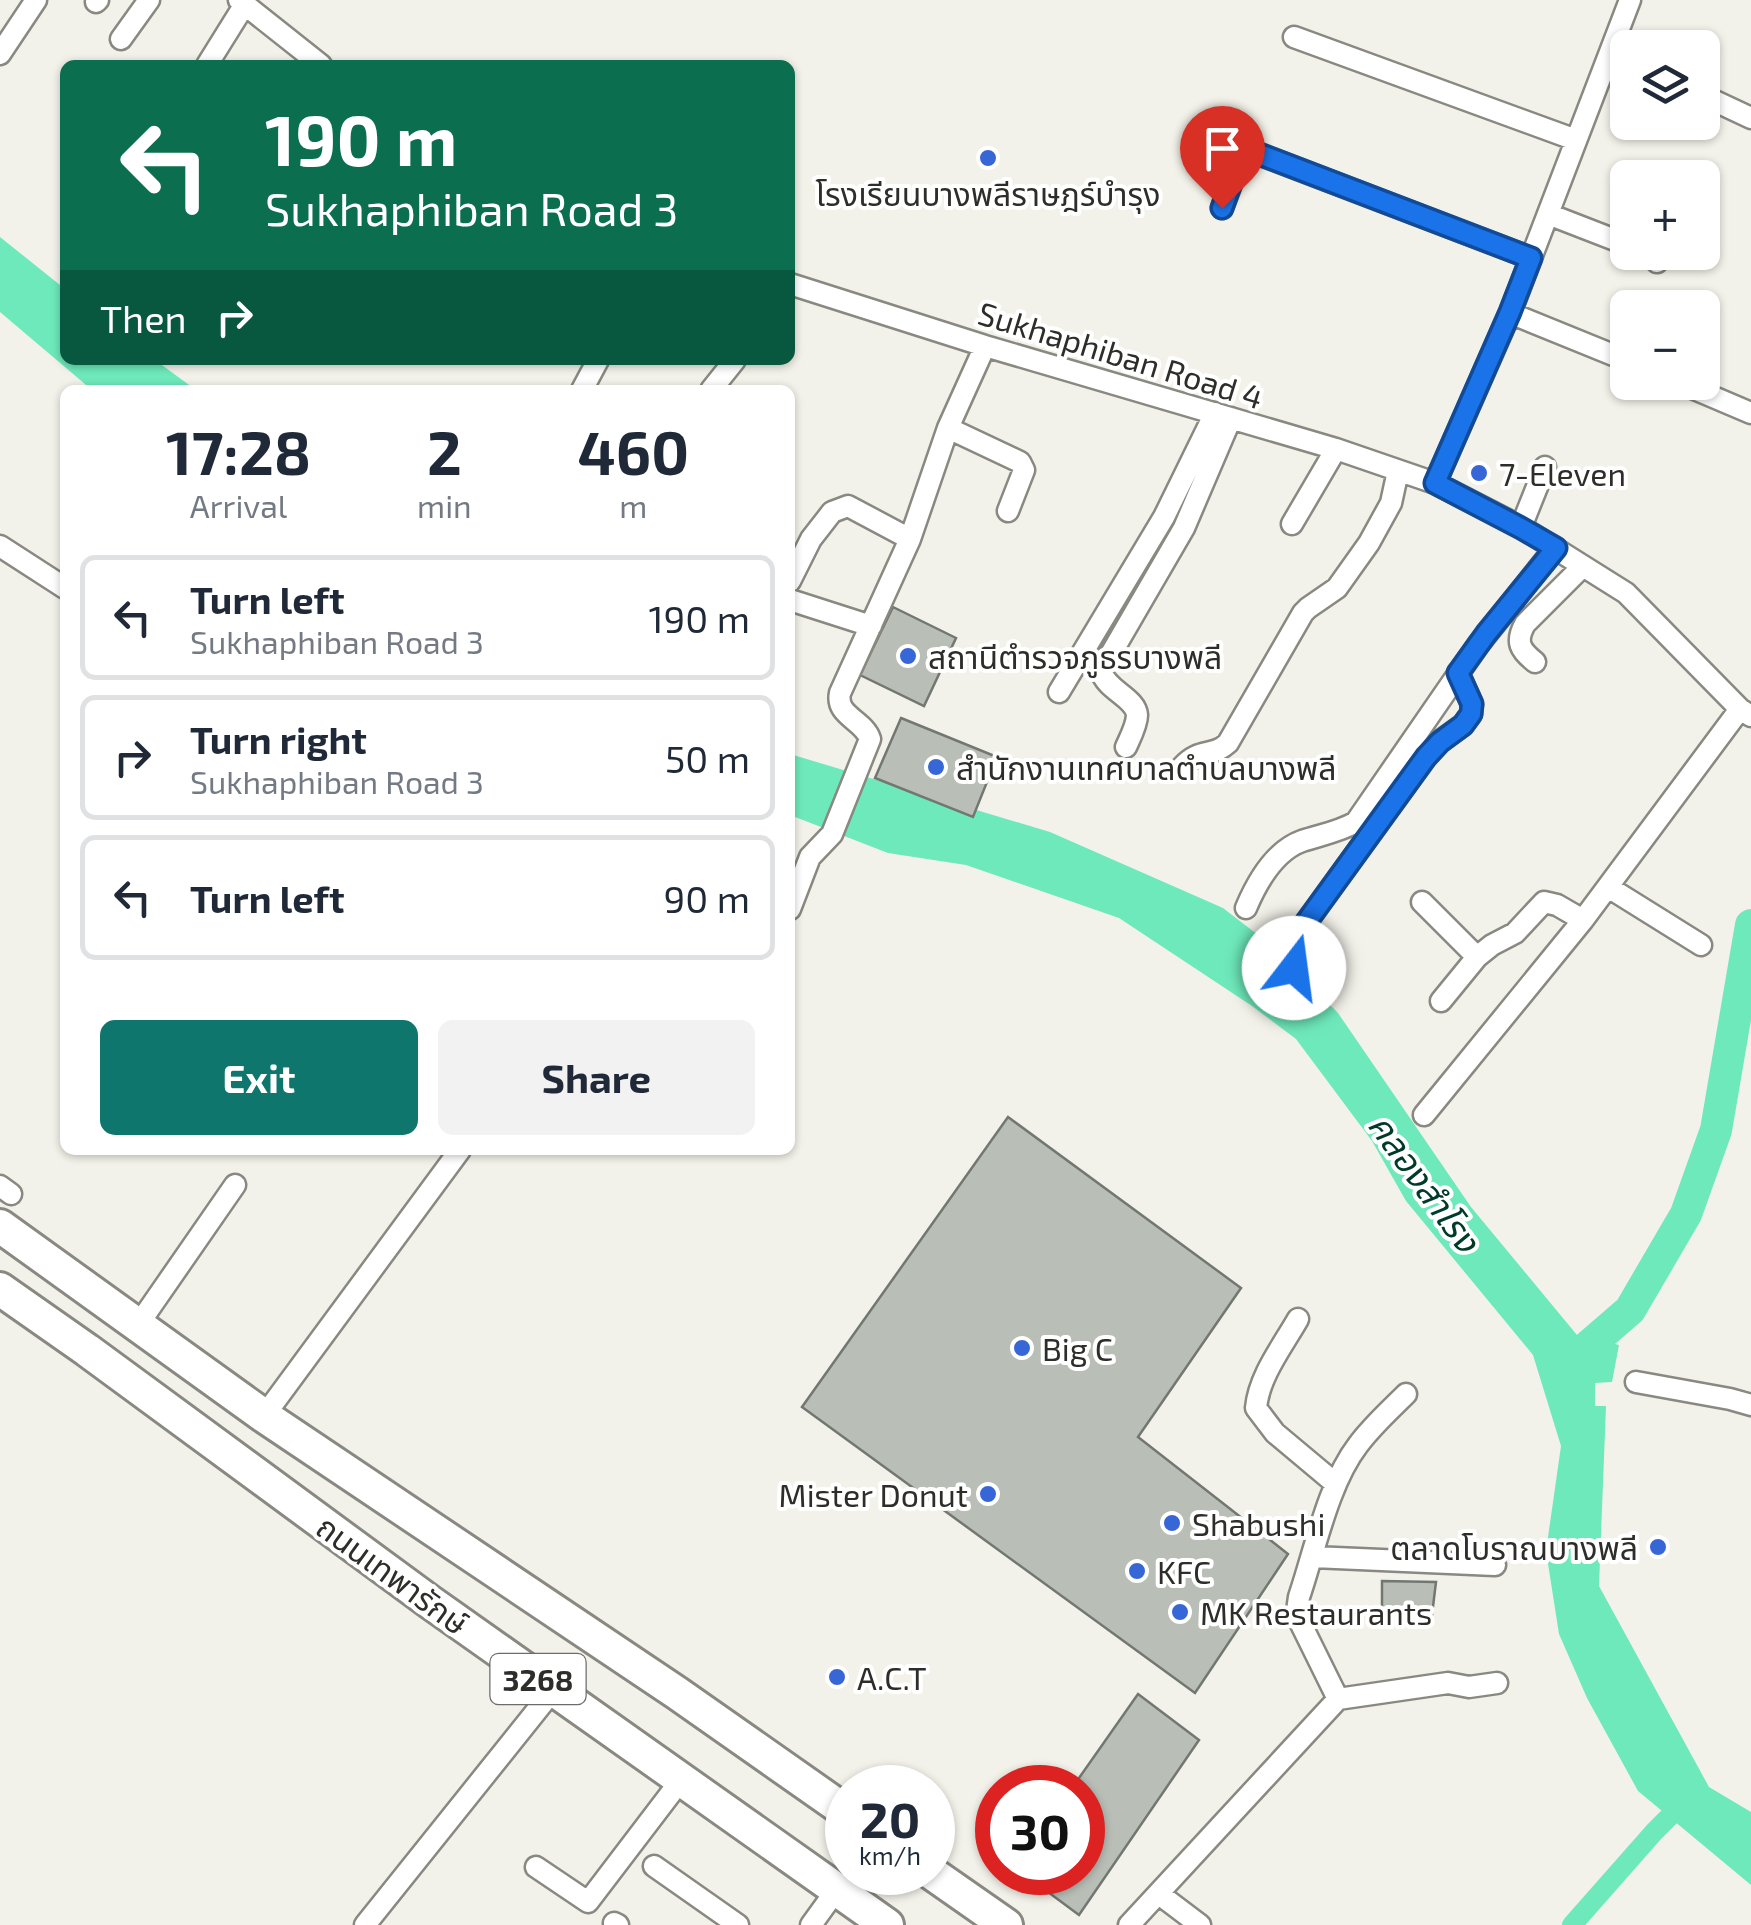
<!DOCTYPE html>
<html lang="en">
<head>
<meta charset="utf-8">
<style>
	:root { --surface:#fff; --page:#f2f2f3; --text:#1f2937; --muted:#747a83; --line:#e0e1e3; --accent:#0f766e }
	body { margin:0; font-family:"Exo 2","Noto Sans Thai",sans-serif; background:var(--page); color:var(--text); height:100vh; display:flex; flex-direction:column; font-size:38px; white-space:nowrap }
	* { box-sizing:border-box; margin:0 }
	p { font-size:32px; color:var(--muted) }
	.icon { flex:none; width:55px; height:55px; fill:none; stroke:currentColor; stroke-width:2; stroke-linecap:round; stroke-linejoin:round }
	.map { position:relative; flex:1; overflow:hidden }
	.details { position:absolute; left:60px; top:385px; width:735px; height:770px; display:flex; flex-direction:column; background:var(--surface); border-radius:15px; box-shadow:0 2px 8px #0004 }
	.details>* { flex:none }
	.top-card { position:absolute; left:60px; top:60px; width:735px; height:305px; border-radius:15px; box-shadow:0 2px 8px #0004; background:#0b6e4f; color:#fff; overflow:hidden }
	.fabs { position:absolute; left:1610px; top:30px; display:grid; gap:20px }
	.fabs a { display:grid; place-items:center; width:110px; height:110px; border-radius:15px; background:var(--surface); box-shadow:0 2px 8px #0004; font-size:50px }
	.speed { position:absolute; left:825px; top:1765px; display:flex; gap:20px; font-size:50px; font-weight:700; text-align:center }
	.speed>* { display:grid; place-content:center; width:130px; height:130px; border-radius:50%; background:var(--surface); box-shadow:0 2px 8px #0004; line-height:1 }
	.speed small { font-size:25px; font-weight:400 }
	.speed .limit { border:15px solid #d22; background:#fff; color:#111 }
	.pin { position:absolute; display:grid; place-items:center; width:85px; height:85px; color:#fff; margin:-102px -42px; border-radius:50% 50% 50% 0; rotate:-45deg; box-shadow:0 0 10px #0007 }
	.pin .icon { rotate:45deg }
	.me { position:absolute; width:110px; margin:-55px; rotate:15deg; stroke-linejoin:round; filter:drop-shadow(0 0 8px #0008) }
	.turn { display:flex; align-items:center; gap:35px; height:210px; padding:0 40px; font-size:45px }
	.turn .icon { width:130px; height:130px; stroke-width:2.5 }
	.turn b { display:block; font-size:70px; line-height:85px }
	.then { display:flex; align-items:center; height:95px; padding:0 40px; background:#0003; gap:20px; font-size:38px }
	.eta { display:flex; justify-content:space-evenly; align-items:center; height:170px; text-align:center }
	.eta b { font-size:60px; font-weight:700; line-height:70px }
	.button { display:flex; gap:20px; margin-top:auto; padding:20px 40px }
	.button a { flex:1; height:115px; border-radius:15px; background:var(--accent); color:#fff; font-size:40px; font-weight:700; line-height:115px; text-align:center }
	.button a+a { background:var(--page); color:var(--text) }
	ul { padding:0; list-style:none }
	li { display:flex; align-items:center; gap:30px; height:125px; margin:0 20px 15px; padding:0 20px; border:5px solid var(--line); border-radius:15px }
	li div { flex:1 }
	li b { display:block; font-size:38px }
	li em { font-style:normal }
	.map>svg:first-child { display:block }
	.water { fill:#6ee9bb }
	.lines { fill:none; stroke-linecap:round; stroke-linejoin:round }
	.canal { stroke:#6ee9bb; stroke-width:20 }
	.river { stroke:#6ee9bb; stroke-width:32 }
	.building { fill:#b9beb7; stroke:#737771; stroke-width:2.5 }
	.minor-casing { stroke:#898981; stroke-width:25 }
	.primary-casing { stroke:#898981; stroke-width:38 }
	.minor { stroke:#fff; stroke-width:20 }
	.primary { stroke:#fff; stroke-width:32 }
	.route-casing { stroke:#114b97; stroke-width:25 }
	.route { stroke:#1a73e8; stroke-width:18 }
	.poi-dot { fill:#3767d7; stroke:#fff; stroke-width:4 }
	.labels { text-anchor:middle; dominant-baseline:central; stroke-width:8; stroke-linejoin:round; paint-order:stroke }
	.shield { fill:#fff; stroke:#6c6c6a; stroke-width:2.5 }
	.shield-label { font-size:30px; font-weight:bold; fill:#2d2d2a }
	.poi-label { font-size:32px; fill:#2d2d2a; stroke:#fff; text-anchor:start }
	.street-label { font-size:32px; fill:#2d2d2a; stroke:#fff }
	.water-label { font-size:35px; font-style:italic; fill:#003a29; stroke:#fff }
</style>
</head>
<body>
<div class="map">
<svg width="1751" height="1925" viewBox="0 0 1751 1925">
	<rect width="100%" height="100%" fill="#f3f2ea"/>
	<path class="water" d="M0 237 65 289V360H155L196 390H92L0 312Z
		M790 754 1050 832 1223 908 1275 948 1338 1013 1471 1207 1577 1335 1619 1345 1612 1382 1595 1383V1406H1606L1599 1586 1709 1787 1751 1812V1885L1638 1791 1587 1698 1559 1634 1546 1551 1561 1446 1533 1355 1406 1201 1372 1141 1296 1039 1252 1006 1119 918 966 865 888 853 790 815Z"/>
	<g class="lines">
		<path class="canal" d="M1572 1925 1654 1832 1683 1803"/>
		<path class="river" d="M1564 1367 1630 1310 1686 1214 1716 1130 1751 925"/>
	</g>
	<path class="building" d="M893 607 956 638 924 706 860 675Z
		M901 718 997 757 973 817 875 778Z
		M1008 1117 1241 1288 1138 1437 1288 1554 1195 1693 802 1407Z
		M1382 1581 1436 1582 1432 1615 1382 1613Z
		M1138 1694 1199 1740 1079 1915 1021 1872H1082V1788H1072Z"/>
	<g class="lines">
		<defs>
			<path id="minor" d="M239 0 321 65
				M96 2 98 0
				M1294 37 1576 140
				M121 39 149 0
				M0 54 36 0
				M207 65 245 4
				M1702 95 1751 118
				M1222 208 1241 158 1246 153 1253 152 1531 258
				M1548 214 1628 245
				M1646 252 1657 262
				M790 284 985 346 1336 449 1435 483 1521 527 1626 593 1740 709 1751 716
				M1510 313 1628 361
				M1678 382 1751 413
				M582 390 598 360
				M711 390 735 360
				M948 428 1020 462 1024 470 1008 511
				M1435 483 1510 313 1630 0
				M1292 524 1336 449
				M1521 527 1545 467
				M0 546 65 588
				M790 581 811 539 832 512 848 506 910 539
				M790 600 871 626
				M1535 662C1520 650 1515 642 1525 624L1583 566
				M1059 692 1164 517 1215 413
				M1126 747C1130 738 1137 725 1137 715 1136 698 1106 690 1101 671L1184 528 1231 418
				M1182 767C1200 747 1212 758 1228 743L1303 613 1308 608 1337 588 1369 543 1391 503 1398 471
				M1608 887 1701 945
				M1422 902 1477 957
				M1246 908C1257 882 1274 851 1302 841 1320 835 1339 832 1356 822L1478 645 1555 548
				M790 909 810 857 832 834 870 739C864 720 835 716 840 693L910 539 948 428 985 346
				M1299 978C1291 963 1291 951 1297 935L1426 757 1439 742 1463 725 1471 714 1472 704 1458 673
				M1441 1001 1477 957 1492 945 1515 933 1544 902 1557 905 1583 920
				M1424 1115 1583 920 1740 709
				M0 1186 11 1194
				M1298 1319C1282 1347 1259 1376 1256 1408L1275 1433 1336 1484
				M138 1325 235 1185
				M1636 1382 1730 1399 1751 1405
				M264 1416 460 1150
				M1313 1557 1495 1565
				M1338 1699 1299 1620 1297 1611 1299 1597C1315 1550 1328 1484 1358 1445 1372 1426 1390 1410 1406 1394
				M654 1866 738 1925
				M536 1867 588 1902 681 1780
				M1159 1894 1200 1925
				M614 1923 618 1925
				M365 1925 554 1689
				M811 1925 837 1889
				M1129 1925 1338 1699 1448 1683 1469 1687 1497 1683"/>
			<path id="primary" d="M0 1226 264 1416 677 1693 848 1813
				M0 1289 87 1350 430 1602 887 1925
				M930 1872 1006 1925"/>
		</defs>
		<use href="#minor" class="minor-casing"/>
		<use href="#primary" class="primary-casing"/>
		<use href="#minor" class="minor"/>
		<use href="#primary" class="primary"/>
	</g>
	<g class="lines">
		<defs>
			<path id="route" d="M1222 208 1240 158 1246 153 1254 152 1531 258 1510 312 1435 483 1521 528 1556 548 1486 634 1458 673 1472 704 1471 714 1463 725 1440 742 1426 757 1297 935 1292 947 1294 968"/>
		</defs>
		<use href="#route" class="route-casing"/>
		<use href="#route" class="route"/>
	</g>
	<g class="poi-dot">
		<circle cx="988" cy="158" r="10"/>
		<circle cx="1479" cy="473" r="10"/>
		<circle cx="908" cy="656" r="10"/>
		<circle cx="936" cy="767" r="10"/>
		<circle cx="1022" cy="1348" r="10"/>
		<circle cx="988" cy="1494" r="10"/>
		<circle cx="1172" cy="1523" r="10"/>
		<circle cx="1658" cy="1547" r="10"/>
		<circle cx="1137" cy="1571" r="10"/>
		<circle cx="1180" cy="1612" r="10"/>
		<circle cx="837" cy="1677" r="10"/>
	</g>
	<g class="labels">
		<rect class="shield" x="490.5" y="1654" width="95" height="50" rx="8"/>
		<g class="shield-label">
			<text x="538" y="1679">3268</text>
		</g>
		<g class="poi-label">
			<text x="988" y="193" text-anchor="middle">โรงเรียนบางพลีราษฎร์บำรุง</text>
			<text x="1499" y="473">7-Eleven</text>
			<text x="928" y="656">สถานีตำรวจภูธรบางพลี</text>
			<text x="956" y="767">สำนักงานเทศบาลตำบลบางพลี</text>
			<text x="1042" y="1348">Big C</text>
			<text x="968" y="1494" text-anchor="end">Mister Donut</text>
			<text x="1192" y="1523">Shabushi</text>
			<text x="1638" y="1547" text-anchor="end">ตลาดโบราณบางพลี</text>
			<text x="1157" y="1571">KFC</text>
			<text x="1200" y="1612">MK Restaurants</text>
			<text x="857" y="1677">A.C.T</text>
		</g>
		<g class="street-label">
			<text transform="translate(1121 354) rotate(17)">Sukhaphiban Road 4</text>
			<text transform="translate(393 1574) rotate(36)">ถนนเทพารักษ์</text>
		</g>
		<g class="water-label">
			<text transform="translate(1425 1182) rotate(54)">คลองสำโรง</text>
		</g>
	</g>
</svg>
<div class="fabs">
<a><svg class="icon" aria-label="layers" viewBox="0 0 24 24"><path d="M12 4l9 5-9 5-9-5zM3 14l9 5 9-5"/></svg></a>
<a>+</a>
<a>−</a>
</div>
<div class="speed"><div>20<small>km/h</small></div><div class="limit">30</div></div>
<div class="pin" style="left:1222px;top:208px;background:#d93025"><svg class="icon" aria-label="arrive" viewBox="0 0 24 24"><path d="M6 21V4h12l-3 4 3 4H6"/></svg></div>
<svg class="me" style="left:1294px;top:968px" viewBox="-20 -20 40 40"><circle r="19" fill="#fff"/><path d="M0-13L10 11 0 6-10 11z" fill="#1a73e8"/></svg>
<div class="top-card">
<div class="turn"><svg class="icon" aria-label="left" viewBox="0 0 24 24"><path d="M17 20v-9H6M10 6l-5 5 5 5"/></svg><div><b>190 m</b>Sukhaphiban Road 3</div></div>
<div class="then">Then<svg class="icon" aria-label="right" viewBox="0 0 24 24"><path d="M7 20v-9h11M14 6l5 5-5 5"/></svg></div>
</div>
<section class="details">
<div class="eta">
<div><b>17:28</b><p>Arrival</p></div>
<div><b>2</b><p>min</p></div>
<div><b>460</b><p>m</p></div>
</div>
<ul>
<li><svg class="icon" aria-label="left" viewBox="0 0 24 24"><path d="M17 20v-9H6M10 6l-5 5 5 5"/></svg><div><b>Turn left</b><p>Sukhaphiban Road 3</p></div><em>190 m</em></li>
<li><svg class="icon" aria-label="right" viewBox="0 0 24 24"><path d="M7 20v-9h11M14 6l5 5-5 5"/></svg><div><b>Turn right</b><p>Sukhaphiban Road 3</p></div><em>50 m</em></li>
<li><svg class="icon" aria-label="left" viewBox="0 0 24 24"><path d="M17 20v-9H6M10 6l-5 5 5 5"/></svg><div><b>Turn left</b></div><em>90 m</em></li>
</ul>
<div class="button"><a>Exit</a><a>Share</a></div>
</section>
</div>
</body>
</html>
